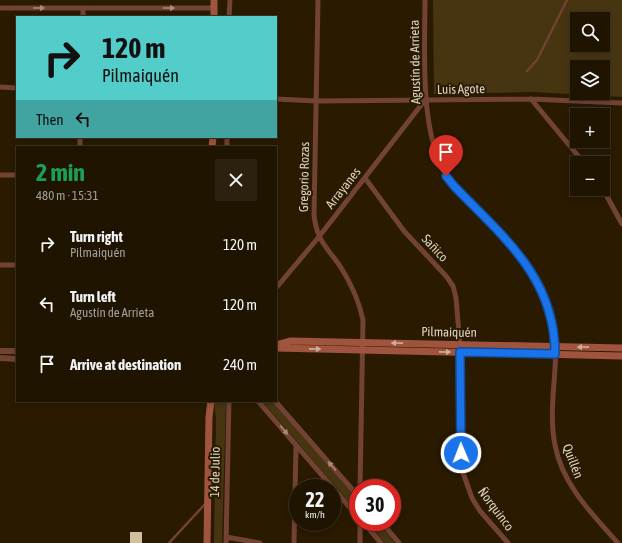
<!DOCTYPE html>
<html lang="en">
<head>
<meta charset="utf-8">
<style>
	:root { --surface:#1f1400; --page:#2c210f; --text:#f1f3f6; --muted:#a19e99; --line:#3c3322 }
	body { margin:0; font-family:"Asap Condensed",sans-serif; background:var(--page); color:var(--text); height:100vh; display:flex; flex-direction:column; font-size:15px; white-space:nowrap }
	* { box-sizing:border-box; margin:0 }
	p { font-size:13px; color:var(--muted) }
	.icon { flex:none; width:22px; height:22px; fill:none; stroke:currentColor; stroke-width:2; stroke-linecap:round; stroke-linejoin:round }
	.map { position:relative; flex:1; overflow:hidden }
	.side { position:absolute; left:16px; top:146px; width:261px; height:256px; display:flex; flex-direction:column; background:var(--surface); border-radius:0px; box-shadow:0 2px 6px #0003,0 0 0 1px var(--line) }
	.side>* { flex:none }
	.banner { position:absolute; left:16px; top:16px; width:261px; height:122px; border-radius:0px; box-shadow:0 2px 6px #0003,0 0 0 1px var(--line); background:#53cdc9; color:#111; overflow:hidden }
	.buttons { position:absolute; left:570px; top:12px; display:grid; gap:8px }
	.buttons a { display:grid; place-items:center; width:40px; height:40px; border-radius:0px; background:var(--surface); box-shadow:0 2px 6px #0003,0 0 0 1px var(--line); font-size:20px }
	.speed { position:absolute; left:289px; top:479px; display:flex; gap:8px; font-size:20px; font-weight:700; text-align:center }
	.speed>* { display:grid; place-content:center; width:52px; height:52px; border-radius:50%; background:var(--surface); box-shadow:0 2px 6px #0003,0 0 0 1px var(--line); line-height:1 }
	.speed small { font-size:10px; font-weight:400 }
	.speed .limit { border:6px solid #d22; background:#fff; color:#111 }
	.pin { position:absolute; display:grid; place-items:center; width:34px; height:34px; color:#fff; margin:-41px -17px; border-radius:50% 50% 50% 0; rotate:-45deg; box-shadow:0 0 4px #0007 }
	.pin .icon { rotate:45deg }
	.me { position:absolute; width:44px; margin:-22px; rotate:359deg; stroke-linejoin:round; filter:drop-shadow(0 0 3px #0008) }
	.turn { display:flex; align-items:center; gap:14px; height:84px; padding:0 20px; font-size:18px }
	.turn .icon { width:52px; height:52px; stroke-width:2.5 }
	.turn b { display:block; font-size:28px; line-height:34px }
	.then { display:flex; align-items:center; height:38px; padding:0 20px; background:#0003; gap:8px; font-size:15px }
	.round { display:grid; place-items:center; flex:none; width:42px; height:42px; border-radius:0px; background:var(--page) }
	.head { display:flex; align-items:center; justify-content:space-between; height:68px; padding:0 20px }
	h1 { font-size:24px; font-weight:700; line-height:30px; color:#1e9e55 }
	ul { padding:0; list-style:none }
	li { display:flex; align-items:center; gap:12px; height:60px; padding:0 20px }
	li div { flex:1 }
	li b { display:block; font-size:15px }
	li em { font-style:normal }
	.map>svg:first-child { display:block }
	.green { fill:#473512; fill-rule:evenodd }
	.building { fill:#d2bf9e }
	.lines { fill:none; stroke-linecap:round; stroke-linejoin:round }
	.service { stroke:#724233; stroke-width:2.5 }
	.minor { stroke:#724233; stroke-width:5 }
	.tertiary { stroke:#724233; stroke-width:6 }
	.secondary { stroke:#a1543d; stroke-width:7 }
	.oneway { fill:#a88b7b }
	.oneway2 { fill:#cbae9b }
	.route-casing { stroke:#114b97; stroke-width:10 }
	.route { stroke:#1a73e8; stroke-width:7 }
	.labels { text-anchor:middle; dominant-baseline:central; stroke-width:4; stroke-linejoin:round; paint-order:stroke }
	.street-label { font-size:13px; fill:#ddd4c3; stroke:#291a00 }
</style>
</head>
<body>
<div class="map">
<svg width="622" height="543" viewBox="0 0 622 543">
	<rect width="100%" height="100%" fill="#291a00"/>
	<path class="green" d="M433 0H622V97L532 92 434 94ZM577 19H603V45H577ZM577 67H603V93H577Z
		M214 401H226L222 543H214L216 418Z
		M262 401H272L358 500V507H353Z
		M367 522H377L395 543H385Z"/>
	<path class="building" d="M130 532H142V543H130Z"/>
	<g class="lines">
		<path class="service" d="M527 71 537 60 567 0
			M169 543 206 503"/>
		<path class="minor" d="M318 0 314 215C317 241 326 246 340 266 351 283 359 301 363 320L360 488
			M425 0C425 54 418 142 453 186 483 222 524 248 542 292 547 302 552 315 554 327 560 366 547 406 555 445 562 484 592 514 618 543
			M0 8H214
			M83 17V9
			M229 17 230 0
			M0 87 17 88
			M276 99 317 101 531 99 622 103
			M531 99 584 163
			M80 147V137
			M227 147V137
			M0 175H17
			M365 178 404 231 446 276 453 286 456 298 460 345 461 467 472 498 480 511 508 543
			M603 189 622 224
			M0 265H17
			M276 288 318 238 425 100
			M258 401 358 517
			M275 401 358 496
			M363 522 381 543
			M381 522 399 543
			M226 537 260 543
			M226 543 229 401
			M294 543 296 445
			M360 543V522"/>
		<path class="tertiary" d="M0 351H17
			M0 358 17 359"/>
		<path class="secondary" d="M214 17V0
			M212 147 213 137
			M276 345 291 341 622 348
			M276 348 622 356
			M207 543 209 417 211 401"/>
	</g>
	<defs><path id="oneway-solid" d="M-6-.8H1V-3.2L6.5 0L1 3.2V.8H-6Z"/></defs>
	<g class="oneway">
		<use href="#oneway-solid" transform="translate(39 8)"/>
		<use href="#oneway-solid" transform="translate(169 8)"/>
		<use href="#oneway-solid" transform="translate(284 430) rotate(49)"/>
		<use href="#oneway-solid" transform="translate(332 466) rotate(-131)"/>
	</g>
	<g class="oneway2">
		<use href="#oneway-solid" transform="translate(397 343) rotate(-179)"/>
		<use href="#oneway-solid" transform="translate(583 347) rotate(-179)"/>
		<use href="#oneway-solid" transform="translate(315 349) rotate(1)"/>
		<use href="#oneway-solid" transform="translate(445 352) rotate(1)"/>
	</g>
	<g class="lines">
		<defs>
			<path id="route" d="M446 176 454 186C503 237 555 277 555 354L460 352 461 453"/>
		</defs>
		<use href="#route" class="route-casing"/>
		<use href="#route" class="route"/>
	</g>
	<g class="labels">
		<g class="street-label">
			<text transform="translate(415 62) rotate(-91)">Agustín de Arrieta</text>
			<text transform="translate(461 89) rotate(-1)">Luis Agote</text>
			<text transform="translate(304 177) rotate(-89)">Gregorio Rozas</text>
			<text transform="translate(343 188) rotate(-52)">Arrayanes</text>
			<text transform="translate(435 248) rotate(47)">Sañico</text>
			<text transform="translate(449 332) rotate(1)">Pilmaiquén</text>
			<text transform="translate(573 461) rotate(69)">Quillén</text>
			<text transform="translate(215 472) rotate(-89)">14 de Julio</text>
			<text transform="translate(496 509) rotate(53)">Ñorquinco</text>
		</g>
	</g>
</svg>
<div class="buttons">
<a><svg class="icon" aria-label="search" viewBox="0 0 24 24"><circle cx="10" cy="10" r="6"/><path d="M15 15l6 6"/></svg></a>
<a><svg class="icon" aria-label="layers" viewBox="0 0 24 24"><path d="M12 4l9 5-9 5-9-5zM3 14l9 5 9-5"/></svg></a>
<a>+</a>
<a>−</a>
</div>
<div class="speed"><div>22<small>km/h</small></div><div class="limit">30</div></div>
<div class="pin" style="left:446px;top:176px;background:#d93025"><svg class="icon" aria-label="arrive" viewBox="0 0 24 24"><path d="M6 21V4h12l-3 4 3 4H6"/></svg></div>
<svg class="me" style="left:461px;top:453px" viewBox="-20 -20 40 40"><circle r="17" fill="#1a73e8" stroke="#fff" stroke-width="3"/><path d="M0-11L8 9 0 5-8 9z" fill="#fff"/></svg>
<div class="banner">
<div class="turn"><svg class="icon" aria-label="right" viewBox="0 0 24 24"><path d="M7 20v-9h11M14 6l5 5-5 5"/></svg><div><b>120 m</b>Pilmaiquén</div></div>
<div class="then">Then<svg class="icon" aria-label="left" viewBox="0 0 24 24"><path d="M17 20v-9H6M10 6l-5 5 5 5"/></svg></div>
</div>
<section class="side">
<div class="head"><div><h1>2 min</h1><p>480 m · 15:31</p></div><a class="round"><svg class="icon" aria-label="close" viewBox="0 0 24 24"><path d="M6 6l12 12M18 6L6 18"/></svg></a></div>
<ul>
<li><svg class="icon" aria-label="right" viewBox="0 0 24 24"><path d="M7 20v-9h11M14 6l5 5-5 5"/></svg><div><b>Turn right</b><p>Pilmaiquén</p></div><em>120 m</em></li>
<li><svg class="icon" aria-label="left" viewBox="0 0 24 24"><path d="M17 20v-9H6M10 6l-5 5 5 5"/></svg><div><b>Turn left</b><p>Agustín de Arrieta</p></div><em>120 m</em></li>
<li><svg class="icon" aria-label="arrive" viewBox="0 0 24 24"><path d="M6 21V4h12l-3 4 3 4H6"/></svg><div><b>Arrive at destination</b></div><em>240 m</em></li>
</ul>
</section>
</div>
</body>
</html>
